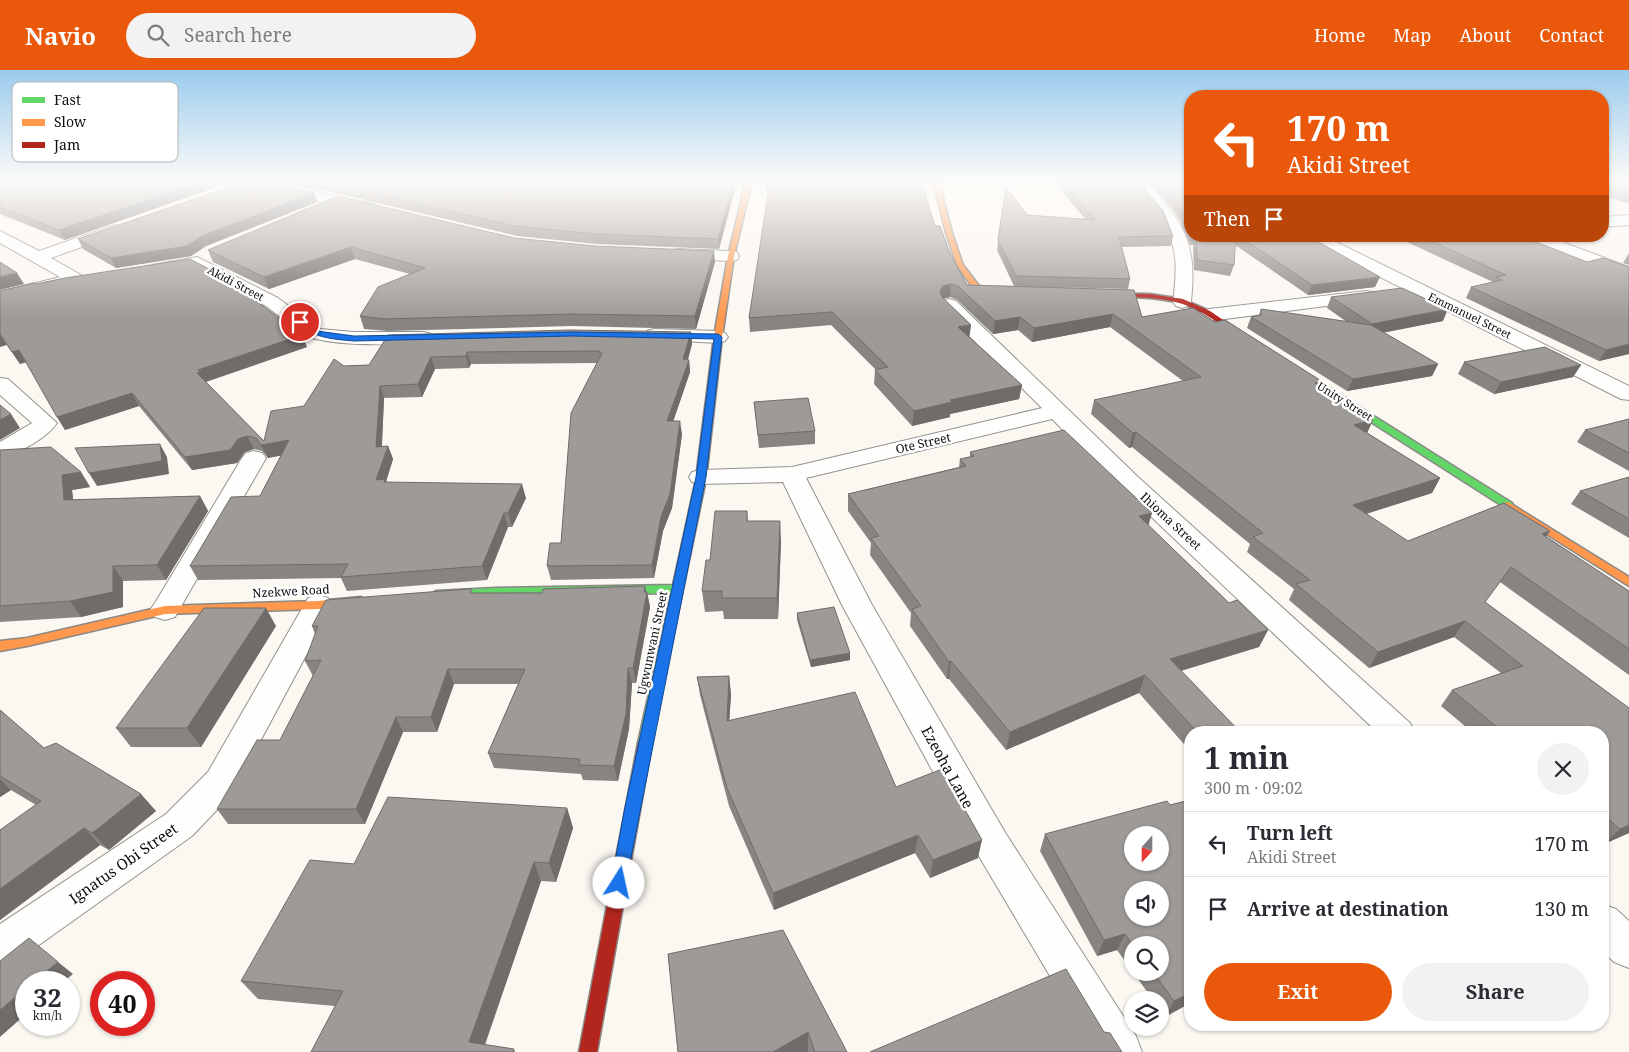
<!DOCTYPE html>
<html lang="en">
<head>
<meta charset="utf-8">
<style>
	:root { --surface:#fff; --page:#f2f2f3; --text:#2b2b33; --muted:#7c7c81; --line:#e1e1e2; --accent:#ea580c }
	body { margin:0; font-family:"Noto Serif",serif; background:var(--page); color:var(--text); height:100vh; display:flex; flex-direction:column; font-size:19px; white-space:nowrap }
	* { box-sizing:border-box; margin:0 }
	p { font-size:16px; color:var(--muted) }
	.icon { flex:none; width:28px; height:28px; fill:none; stroke:currentColor; stroke-width:2; stroke-linecap:round; stroke-linejoin:round }
	.map { position:relative; flex:1; overflow:hidden }
	.sheet { position:absolute; left:1184px; top:656px; width:425px; height:305px; display:flex; flex-direction:column; background:var(--surface); border-radius:20px; box-shadow:0 1px 4px #0004 }
	.sheet>* { flex:none }
	.top-card { position:absolute; left:1184px; top:20px; width:425px; height:152px; border-radius:20px; box-shadow:0 1px 4px #0004; background:#ea580c; color:#fff; overflow:hidden }
	.needle { width:32px; rotate:201deg }
	.tools { position:absolute; left:1124px; top:756px; display:grid; gap:10px }
	.tools a { display:grid; place-items:center; width:45px; height:45px; border-radius:50%; background:var(--surface); box-shadow:0 1px 4px #0004; font-size:25px }
	.speed { position:absolute; left:15px; top:901px; display:flex; gap:10px; font-size:25px; font-weight:700; text-align:center }
	.speed>* { display:grid; place-content:center; width:65px; height:65px; border-radius:50%; background:var(--surface); box-shadow:0 1px 4px #0004; line-height:1 }
	.speed small { font-size:12px; font-weight:400 }
	.speed .limit { border:8px solid #d22; background:#fff; color:#111 }
	.pin { position:absolute; display:grid; place-items:center; width:42px; height:42px; color:#fff; margin:-21px; border:2px solid #fff; border-radius:50%; box-shadow:0 1px 5px #0007 }
	.me { position:absolute; width:55px; margin:-28px; rotate:10deg; stroke-linejoin:round; filter:drop-shadow(0 0 4px #0008) }
	.turn { display:flex; align-items:center; gap:18px; height:105px; padding:0 20px; font-size:22px }
	.turn .icon { width:65px; height:65px; stroke-width:2.5 }
	.turn b { display:block; font-size:35px; line-height:42px }
	.then { display:flex; align-items:center; height:48px; padding:0 20px; background:#0003; gap:10px; font-size:19px }
	.round { display:grid; place-items:center; flex:none; width:52px; height:52px; border-radius:26px; background:var(--page) }
	.overview { display:flex; align-items:center; justify-content:space-between; height:85px; padding:0 20px }
	h1 { font-size:30px; font-weight:700; line-height:38px }
	.button { display:flex; gap:10px; margin-top:auto; padding:10px 20px }
	.button a { flex:1; height:58px; border-radius:30px; background:var(--accent); color:#fff; font-size:20px; font-weight:700; line-height:58px; text-align:center }
	.button a+a { background:var(--page); color:var(--text) }
	ul { padding:0; list-style:none }
	li { display:flex; align-items:center; gap:15px; height:65px; padding:0 20px; border-top:1px solid var(--line) }
	li div { flex:1 }
	li b { display:block; font-size:19px }
	li em { font-style:normal }
	header { display:flex; align-items:center; gap:30px; box-sizing:border-box; height:70px; padding:0 25px; background:var(--accent); color:#fff }
	header strong { font-size:24px }
	nav { display:flex; gap:28px; margin-inline-start:auto; font-size:18px }
	.search { width:350px; height:45px; background:var(--page); display:flex; align-items:center; gap:12px; box-sizing:border-box; padding:0 18px; border-radius:28px; color:var(--muted); font-size:19px }
	.map>svg:first-child { display:block }
	.lines { fill:none; stroke-linecap:round; stroke-linejoin:round }
	.street-casing { stroke:#949290; stroke-width:2 }
	.fast-casing { stroke:#8b8986; stroke-width:3 }
	.slow-casing { stroke:#8b8986; stroke-width:3 }
	.jam-casing { stroke:#8b8986; stroke-width:3 }
	.street { fill:#fefefd; fill-rule:evenodd }
	.fast { fill:#63d668; fill-rule:evenodd }
	.slow { fill:#ff974d; fill-rule:evenodd }
	.jam { fill:#b3261e; fill-rule:evenodd }
	.wall { fill:#888482 }
	.shaded-wall { fill:#6f6c6a }
	.building { fill:#9e9a97; stroke:#6f6c6a; fill-rule:evenodd }
	.route { fill:#1a73e8; stroke:#114b97 }
	.labels { text-anchor:middle; dominant-baseline:central; stroke-width:5; stroke-linejoin:round; paint-order:stroke }
	.far-street-label { font-size:11px; fill:#0d0d0d; stroke:#fff }
	.street-label { font-size:12px; fill:#0d0d0d; stroke:#fff }
	.near-street-label { font-size:15px; fill:#0d0d0d; stroke:#fff }
	.key { fill:#fff; stroke:#b6b6b6; stroke-width:1 }
	.key-label { font-size:14px; fill:#0d0d0d }
</style>
</head>
<body>
<header>
<strong>Navio</strong>
<div class="search"><svg class="icon" aria-label="search" viewBox="0 0 24 24"><circle cx="10" cy="10" r="6"/><path d="M15 15l6 6"/></svg>Search here</div>
<nav><a>Home</a><a>Map</a><a>About</a><a>Contact</a></nav>
</header>
<div class="map">
<svg width="1629" height="982" viewBox="0 0 1629 982">
	<rect width="100%" height="100%" fill="#fbf7f1"/>
	<g class="lines">
		<defs>
			<path id="street" d="M229 111H258L370 133 375 134 377 137 375 140 370 141 236 115 231 114Z
				M1131 111H1146C1185 154 1197 172 1191 232L1188 236 1182 238 1176 236 1173 232C1178 194 1178 170 1154 138 1146 129 1138 121 1131 111Z
				M1629 145V155L1602 157V147Z
				M115 155 121 157 123 160 121 163 51 188 81 205 84 209 81 213 0 232V222L60 207 0 173V161L39 181Z
				M1303 166H1324L1629 316V330L1621 329 1305 169Z
				M1522 166H1546L1629 197V208L1524 169Z
				M678 179 731 181 737 182 739 186 737 190 731 191 672 188 670 184 672 180Z
				M197 187 278 228 320 259 354 262H424L431 264 434 268 431 272 424 274C385 274 345 277 307 267L266 236 195 198 158 204 152 203 149 199 152 195Z
				M1366 221 1372 222 1375 226 1372 230 1209 251 1202 249 1200 245 1202 241 1209 239Z
				M949 229 956 231 1138 407 1410 653 1415 662H1377L1120 417 1052 349 806 408 872 535 1006 764 1136 966 1142 982H1095L980 788 842 535 783 412 701 414 692 412 689 407 692 402 701 400 792 397 1042 338 942 239 940 235 942 231Z
				M654 259 718 261 725 263 728 267 725 271 718 273 647 269 644 265 647 261Z
				M0 308 8 309 57 353C46 369 19 383 0 388V372L32 353 0 325Z
				M254 381 262 383 266 388 175 547 165 550 155 547 150 540 155 533 242 388 246 383Z
				M318 525 328 528 333 535 232 724 192 766 15 892 0 898V854L166 744 208 702 308 528Z
				M1602 834 1616 839 1629 851V898L1614 892 1602 881Z"/>
			<path id="fast" d="M1291 294 1512 433 1513 435 1512 437H1504L1288 299 1287 297Z
				M701 406 706 409 650 677 645 679 640 677 638 673 671 523 496 526 436 529 430 525 436 521 496 518 673 515 696 409Z"/>
			<path id="slow" d="M746 111H752L734 186 722 267 706 409 701 412 696 409 714 267 728 186Z
				M933 111H939L952 163 963 195 979 216 1012 221V225L974 220 957 195 946 163Z
				M1508 432 1629 507V516L1504 437 1503 435 1504 433Z
				M361 527 367 531 365 534 318 539 165 544 27 576 0 581V571L27 568 165 536 318 531Z"/>
			<path id="jam" d="M1096 223 1150 224 1183 229 1210 241 1254 271 1247 273C1228 259 1209 245 1188 236 1160 225 1128 228 1099 227L1095 225Z
				M645 667 650 669 652 673 597 982H579L638 673 640 669Z"/>
		</defs>
		<use href="#street" class="street-casing"/>
		<use href="#fast" class="fast-casing"/>
		<use href="#slow" class="slow-casing"/>
		<use href="#jam" class="jam-casing"/>
		<use href="#street" class="street"/>
		<use href="#fast" class="fast"/>
		<use href="#slow" class="slow"/>
		<use href="#jam" class="jam"/>
	</g>
	<path class="wall" d="M0 111 228 113 65 170 0 144Z
		M272 111H737L719 179 597 174 517 166 340 124Z
		M766 111H921L935 156H940L950 183 967 215 1014 216 997 180 1006 117 1027 145 1085 149 1054 111H1138L1163 141 1173 166 1171 176 1121 177 1130 209 1128 219 1051 217 1134 220 1142 247 1193 238 1215 252 1225 250 1323 312 1321 317 1373 350 1367 363 1440 408 1432 423 1366 444 1408 471 1504 433 1550 461 1546 467 1629 521V605L1500 512 1485 532 1629 638V763L1604 774 1602 773V662H1472L1441 636 1452 620 1501 603 1454 567 1369 598 1289 530 1294 519 1247 482 1250 474 1132 377 1129 378 1091 344 1094 330 1183 311 1110 257 1032 272 1018 260 993 264 957 230 950 227 943 229 971 255 969 267 1022 315 1019 329 950 344V347L912 356 874 314 875 300H876L831 255 750 262 749 248 769 121H766Z
		M1148 111H1190V166H1308L1375 217 1308 225 1235 175 1234 195 1230 206 1194 200 1193 175H1190L1181 152 1172 138Z
		M1602 111H1629V134L1602 125Z
		M314 123 317 132 206 176 191 186 116 198 83 179 78 169Z
		M1394 166H1521L1629 284 1599 291 1466 228 1471 217 1493 212Z
		M514 168 715 192 696 259 572 256 388 261 364 259 360 246 410 204 355 189 269 219 213 192 208 180Z
		M1629 183V195L1623 193Z
		M36 214 307 277 206 312 264 371 304 336 344 296 369 295 388 265 691 262 692 274 688 290H689L690 302 673 351 682 364 672 438 663 461 654 508 551 510 547 496 561 473 597 293 471 294 469 298 435 299 422 327 384 328 382 377 388 376 393 389 386 412 526 428 512 457H508L487 510 347 521 341 508 198 510 190 496 260 426 281 385 268 388 262 381 254 379 245 382 237 393 192 400 139 336 65 360 26 292 20 294 7 275Z
		M1331 227 1443 251 1383 262 1438 294 1432 306 1347 321 1247 258 1251 247 1259 245 1261 239 1347 252 1327 238Z
		M1464 292 1581 295 1573 307 1494 324 1458 304Z
		M754 332 815 361V374L759 378Z
		M1629 349V401L1577 372 1585 360Z
		M0 380 81 402 90 417 72 420 73 430 200 426 208 441 166 510 123 511V537L81 547 0 552Z
		M970 382 1148 455 1229 533 1268 560 1259 577 1181 601 1240 662H1190V681L1139 623 1006 680 949 609H947L910 556 911 543 870 485 871 473 848 441V424L959 397 960 389 970 387Z
		M1629 407V468L1571 434 1580 421Z
		M747 441 748 451 781 471 778 549H724L723 541 705 542 702 521 710 490Z
		M647 522 650 537 636 613H632L629 659 618 711 583 710 581 704 494 698 488 683 518 614H454L437 662H403L365 754H228L217 739 280 670 313 606 305 591 315 564 312 556 473 523Z
		M797 543 850 590 811 597 797 550Z
		M276 556 201 677H131L116 658Z
		M729 606 731 625 729 651 896 717 978 788 930 808 915 783 774 840 729 736 700 625 697 607Z
		M0 640 44 678 156 741 115 775 109 780 100 775 0 850V760L36 735 11 720 0 727Z
		M1190 730V933L1165 947 1160 940V930H1153L1133 902H1160V875H1132V901L1117 880 1097 886 1040 781 1045 764Z
		M567 738 573 758 556 812 541 811 485 975 514 979 515 982H311L335 936 258 929 241 911 354 794Z
		M668 884 847 982H678Z"/>
	<path class="shaded-wall" d="M204 111H229L228 113 65 170 59 160Z
		M734 111H737L719 179 718 169Z
		M314 123 317 132 206 176 191 186 116 198 111 188 202 166Z
		M351 177 355 189 269 219 264 207Z
		M714 181 715 192 696 259 695 246Z
		M17 203 24 214 0 220V207Z
		M1380 207 1375 217 1308 225 1312 215Z
		M951 214 950 227 941 229 940 221 943 216Z
		M1448 239 1443 251 1367 266 1372 254Z
		M1113 244 1110 257 1032 272 1034 258Z
		M1020 247 1018 260 993 264 995 251Z
		M971 255 969 269 958 257Z
		M691 262 692 274 684 302 683 289Z
		M0 264 7 275 0 277Z
		M302 265 307 277 205 312 197 303 198 300Z
		M1629 274V284L1599 291 1606 280Z
		M19 280 27 292 20 294 12 282Z
		M467 282 471 294 469 298 466 286Z
		M431 287 435 299 422 327 418 314Z
		M689 290 690 302 669 364 667 351Z
		M1438 294 1432 306 1347 321 1353 309Z
		M1581 295 1573 307 1494 324 1501 312Z
		M1323 312 1317 326 1315 313Z
		M1022 315 1019 329 950 344V347L912 356 914 341 950 330Z
		M380 316 384 328 381 390 376 377Z
		M132 323 139 336 65 360 57 347Z
		M11 344 20 358 0 370V350Z
		M1373 350 1366 365 1354 355Z
		M680 351 682 364 672 438 663 461 654 508 652 495Z
		M1136 362 1132 377 1129 378 1133 363Z
		M247 366 254 379 245 382 237 393 192 400 185 387Z
		M289 370 295 383 268 388 261 375Z
		M160 374 167 387 169 404 97 416 89 403Z
		M388 376 393 389 386 411 390 423 376 410Z
		M81 402 90 417 72 420 75 445 64 430 62 405Z
		M1440 408 1432 423 1346 450 1353 435Z
		M522 414 526 428 512 457 508 443Z
		M200 426 208 441 166 510 157 495Z
		M504 443 508 457 487 510 482 496Z
		M1152 443 1147 460 1139 446Z
		M780 451 781 471 778 549 777 528Z
		M1550 461 1539 476 1542 464Z
		M113 496 123 511V537L81 547 70 531Z
		M645 516 647 525V522L650 537 636 613 633 598 644 522Z
		M266 538 276 556 201 677 187 658Z
		M1465 551 1454 567 1369 598 1378 582Z
		M1268 560 1259 577 1163 606 1170 589Z
		M850 583V590L811 597 810 590Z
		M951 591 949 609H947L949 592Z
		M628 598 632 613 629 659 618 711 614 696Z
		M448 599 454 614 437 662 431 647Z
		M1145 605 1139 623 1006 680 1010 662Z
		M729 606 731 625 728 670 727 651Z
		M396 647 403 662 365 754 356 739Z
		M0 709 11 720 0 727Z
		M141 724 156 741 115 775 109 780 92 763Z
		M567 738 573 758 556 812 549 793Z
		M1629 755V763L1604 774 1620 759Z
		M84 758 100 775 0 850V819Z
		M918 765 915 783 774 840 773 823Z
		M982 770 978 788 930 808 933 790Z
		M534 792 541 811 482 982 469 972Z
		M1125 864 1117 880 1097 886 1104 870Z
		M58 892 73 904 63 912H33Z
		M26 918V944L0 967V940Z
		M1190 923V933L1165 947 1174 931Z
		M808 962V982H773Z"/>
	<path class="building" d="M0 111H204L59 160 0 137Z
		M247 111 314 123 202 166 187 176 111 188 78 169Z
		M317 111H734L718 169 596 164 515 156 337 115Z
		M770 111H921L935 156H940L950 183 967 215 1134 220 1142 247 1193 238 1215 252 1225 250 1323 312 1315 313 1373 350 1354 355 1440 408 1353 435 1408 471 1504 433 1550 461 1542 464 1629 521V579L1511 497 1485 532 1629 638V755L1620 759 1602 744V662H1503L1452 620 1523 596 1465 551 1378 582 1296 514 1310 510 1253 467 1263 463 1136 362 1133 363 1094 330 1201 307 1113 244 1034 258 1020 247 995 251 959 217 951 214 943 216 940 221 942 227 971 255 958 257 1022 315 950 330 952 332 914 341 875 300 888 297 832 242 749 248Z
		M1063 111H1138L1163 141 1173 166 1119 167 1130 209 1016 206 998 170 1006 117 1027 145 1095 150Z
		M1158 111H1190V158L1183 142 1174 129Z
		M1602 111H1629V123L1602 114Z
		M338 126 514 168 595 176 714 181 695 246 570 244 384 249 360 246 378 217 425 198 351 177 264 207 208 180Z
		M1196 166H1236L1234 195 1197 190Z
		M1239 166H1308L1380 207 1312 215Z
		M1420 166H1521L1587 192 1603 188 1629 197V274L1606 280 1471 217 1502 210 1496 207 1506 205Z
		M190 189 224 207 302 265 198 300 200 302 197 303 264 371 271 341 304 336 334 289 344 296 369 295 388 265 570 260 691 262 683 289 689 290 667 351H680L670 424 661 447 652 495 547 496 550 473H561L571 343 602 283H599L600 281 467 282 466 286 431 287 418 314 380 316 376 377 388 376 376 410 385 409 384 412 522 414 508 443H504L482 496 341 507 348 494 190 496 231 427 260 426 289 370 261 375 256 368 247 366 238 369 230 380 185 387 132 323 57 347 19 280 12 282 0 264V221L33 213 36 214 65 208Z
		M0 192 17 203 0 207Z
		M1402 218 1448 239 1372 254 1331 227Z
		M1261 239 1371 255 1438 294 1353 309 1251 247 1261 245Z
		M1545 277 1581 295 1501 312 1464 292Z
		M808 328 815 361 758 365 754 332Z
		M0 335 11 344 0 350Z
		M1629 349V383L1585 360Z
		M1064 360 1152 443 1139 446 1229 533 1237 530 1268 560 1170 589 1240 662H1197L1145 605 1010 662 951 591 949 592 912 539 921 536 871 468 879 466 848 424 966 396 960 389 974 386 970 382Z
		M160 374 162 391 89 403 75 378Z
		M51 377 81 402 62 405 64 430 200 426 157 495 113 496V522L70 531 0 536V380Z
		M1629 407V449L1580 421Z
		M715 441H747V451H780L777 528H722V521H702L706 490H710Z
		M645 516 644 522H647L633 598H628L626 644 614 696 579 695 580 689 488 683 525 599H448L431 647H396L356 739H217L257 670H280L321 590 305 591 318 556H312L326 530 468 519H472L470 523H542L543 519Z
		M834 537 850 583 810 590 797 543Z
		M204 538H266L187 658H116Z
		M729 606 727 651 855 622 896 717 942 699 982 770 933 790 918 765 773 823 727 718 697 607Z
		M0 640 44 678 56 673 141 724 99 758 92 763 84 758 0 819V760L41 731 0 706Z
		M388 727 567 738 549 793 534 792 469 972 514 979 513 982H311L343 921 241 911 310 790 354 794Z
		M1190 730V923L1174 931 1153 902H1160V875H1133L1125 864 1104 870 1045 764 1167 731 1170 735ZM1132 765H1160V792H1132ZM1132 820H1160V848H1132Z
		M783 860 847 982H815L808 962 773 982H678L668 884Z
		M29 868 58 892 33 912H26V918L0 940V891Z
		M1066 899 1104 962 1110 963 1122 982H870Z"/>
	<linearGradient id="sky" x2="0" y2="1"><stop stop-color="#9bcbed"/><stop offset="0.45" stop-color="#fdfbf9"/><stop offset="1" stop-color="#fdfbf9" stop-opacity="0"/></linearGradient>
	<rect width="1629" height="248" fill="url(#sky)"/>
	<path class="route" d="M300 250 317 261 354 266 572 262 718 264 722 267 706 407 625 818 619 820 613 818 611 813 625 737 696 407 714 269 572 266 354 271C331 269 316 268 297 254L296 252Z"/>
	<g class="labels">
		<g class="far-street-label">
			<text transform="translate(236 213) rotate(28)">Akidi Street</text>
			<text transform="translate(1470 245) rotate(26)">Emmanuel Street</text>
			<text transform="translate(1345 331) rotate(32)">Unity Street</text>
		</g>
		<g class="street-label">
			<text transform="translate(923 373) rotate(-13)">Ote Street</text>
			<text transform="translate(1171 451) rotate(43)">Ihioma Street</text>
			<text transform="translate(291 521) rotate(-3)">Nzekwe Road</text>
			<text transform="translate(652 573) rotate(-78)">Ugwunwani Street</text>
		</g>
		<g class="near-street-label">
			<text transform="translate(948 697) rotate(61)">Ezeoha Lane</text>
			<text transform="translate(123 793) rotate(-35)">Ignatus Obi Street</text>
		</g>
	</g>
	<rect x="12" y="12" width="166" height="80" rx="8" class="key"/>
	<rect x="22" y="27" width="23" height="6" fill="#63d668"/>
	<rect x="22" y="49" width="23" height="7" fill="#ff974d"/>
	<rect x="22" y="72" width="23" height="6" fill="#b3261e"/>
	<g class="key-label">
		<text x="54" y="35">Fast</text>
		<text x="54" y="57">Slow</text>
		<text x="54" y="80">Jam</text>
	</g>
</svg>
<div class="tools">
<a><svg class="needle" viewBox="-14 -14 28 28"><path d="M0-13l5 13h-10z" fill="#e53935"/><path d="M0 13l5-13h-10z" fill="#7c7c81"/></svg></a>
<a><svg class="icon" aria-label="sound" viewBox="0 0 24 24"><path d="M4 9h4l5-4v14l-5-4H4zM17 9q2 3 0 6"/></svg></a>
<a><svg class="icon" aria-label="search" viewBox="0 0 24 24"><circle cx="10" cy="10" r="6"/><path d="M15 15l6 6"/></svg></a>
<a><svg class="icon" aria-label="layers" viewBox="0 0 24 24"><path d="M12 4l9 5-9 5-9-5zM3 14l9 5 9-5"/></svg></a>
</div>
<div class="speed"><div>32<small>km/h</small></div><div class="limit">40</div></div>
<div class="pin" style="left:300px;top:252px;background:#d93025"><svg class="icon" aria-label="arrive" viewBox="0 0 24 24"><path d="M6 21V4h12l-3 4 3 4H6"/></svg></div>
<svg class="me" style="left:619px;top:813px" viewBox="-20 -20 40 40"><circle r="19" fill="#fff"/><path d="M0-13L10 11 0 6-10 11z" fill="#1a73e8"/></svg>
<div class="top-card">
<div class="turn"><svg class="icon" aria-label="left" viewBox="0 0 24 24"><path d="M17 20v-9H6M10 6l-5 5 5 5"/></svg><div><b>170 m</b>Akidi Street</div></div>
<div class="then">Then<svg class="icon" aria-label="arrive" viewBox="0 0 24 24"><path d="M6 21V4h12l-3 4 3 4H6"/></svg></div>
</div>
<section class="sheet">
<div class="overview"><div><h1>1 min</h1><p>300 m · 09:02</p></div><a class="round"><svg class="icon" aria-label="close" viewBox="0 0 24 24"><path d="M6 6l12 12M18 6L6 18"/></svg></a></div>
<ul>
<li><svg class="icon" aria-label="left" viewBox="0 0 24 24"><path d="M17 20v-9H6M10 6l-5 5 5 5"/></svg><div><b>Turn left</b><p>Akidi Street</p></div><em>170 m</em></li>
<li><svg class="icon" aria-label="arrive" viewBox="0 0 24 24"><path d="M6 21V4h12l-3 4 3 4H6"/></svg><div><b>Arrive at destination</b></div><em>130 m</em></li>
</ul>
<div class="button"><a>Exit</a><a>Share</a></div>
</section>
</div>
</body>
</html>
